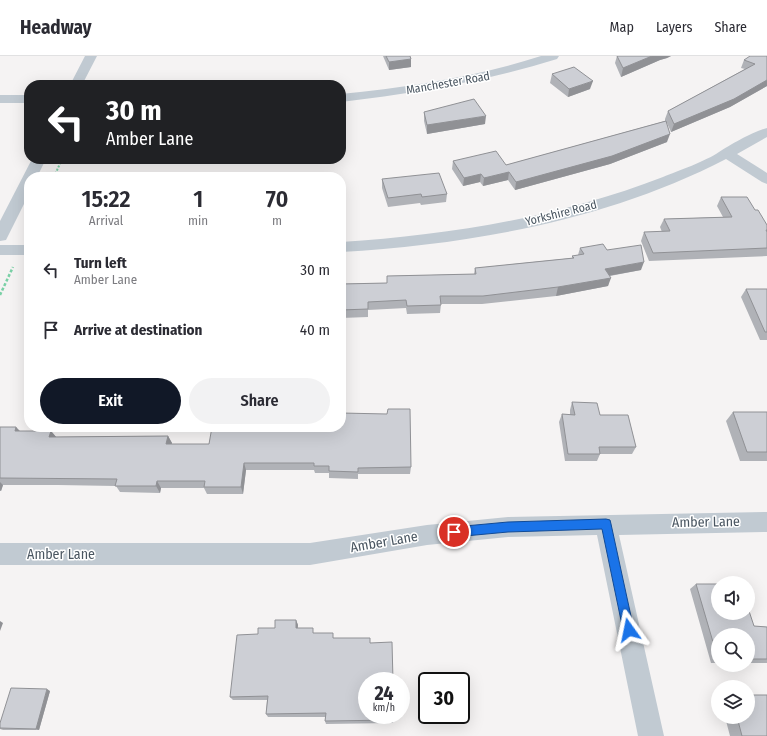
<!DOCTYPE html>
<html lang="en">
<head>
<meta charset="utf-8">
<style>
	:root { --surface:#fff; --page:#f2f2f3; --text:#2b2b33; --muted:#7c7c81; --line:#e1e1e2; --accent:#111827 }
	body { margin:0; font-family:"Fira Sans Condensed",sans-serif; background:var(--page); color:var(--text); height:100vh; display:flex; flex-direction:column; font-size:15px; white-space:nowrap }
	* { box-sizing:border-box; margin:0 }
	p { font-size:13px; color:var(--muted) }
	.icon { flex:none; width:22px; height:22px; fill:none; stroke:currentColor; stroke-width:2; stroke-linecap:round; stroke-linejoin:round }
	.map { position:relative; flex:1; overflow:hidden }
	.panel { position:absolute; left:24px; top:116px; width:322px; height:260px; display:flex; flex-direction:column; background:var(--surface); border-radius:16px; box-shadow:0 4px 16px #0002 }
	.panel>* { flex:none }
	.top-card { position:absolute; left:24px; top:24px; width:322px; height:84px; border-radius:16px; box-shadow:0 4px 16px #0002; background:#202124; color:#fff; overflow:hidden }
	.buttons { position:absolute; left:711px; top:520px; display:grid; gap:8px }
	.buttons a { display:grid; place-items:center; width:44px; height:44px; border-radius:50%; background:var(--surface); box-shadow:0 4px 16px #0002; font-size:20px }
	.speed { position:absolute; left:358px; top:616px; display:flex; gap:8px; font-size:20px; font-weight:700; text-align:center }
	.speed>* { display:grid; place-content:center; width:52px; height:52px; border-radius:50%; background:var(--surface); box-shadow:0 4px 16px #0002; line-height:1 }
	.speed small { font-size:10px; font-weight:400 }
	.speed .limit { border:2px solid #111; border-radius:6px; background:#fff; color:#111 }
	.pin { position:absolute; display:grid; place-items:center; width:34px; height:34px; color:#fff; margin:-17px; border:2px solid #fff; border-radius:50%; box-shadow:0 1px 4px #0007 }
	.me { position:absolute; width:44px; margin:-22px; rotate:348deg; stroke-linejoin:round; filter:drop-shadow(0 0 3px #0008) }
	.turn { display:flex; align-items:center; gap:14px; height:84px; padding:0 16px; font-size:18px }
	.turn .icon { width:52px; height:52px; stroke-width:2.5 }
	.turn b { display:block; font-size:28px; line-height:34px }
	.eta { display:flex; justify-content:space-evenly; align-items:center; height:68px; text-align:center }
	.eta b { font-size:24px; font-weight:600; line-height:28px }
	.button { display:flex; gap:8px; margin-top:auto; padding:8px 16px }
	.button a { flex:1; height:46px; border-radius:24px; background:var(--accent); color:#fff; font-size:16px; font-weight:600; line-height:46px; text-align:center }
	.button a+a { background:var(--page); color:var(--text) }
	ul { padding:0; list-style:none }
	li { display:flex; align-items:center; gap:12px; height:60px; padding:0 16px }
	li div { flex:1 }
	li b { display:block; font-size:15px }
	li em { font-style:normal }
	header { display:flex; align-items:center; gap:24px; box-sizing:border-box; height:56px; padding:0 20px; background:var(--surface); border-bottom:1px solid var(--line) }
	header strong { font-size:19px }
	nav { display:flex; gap:22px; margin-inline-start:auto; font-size:14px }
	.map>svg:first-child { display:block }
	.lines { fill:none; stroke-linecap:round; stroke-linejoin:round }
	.path-far1 { stroke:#7ad0a6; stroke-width:2; stroke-dasharray:2 1.5; stroke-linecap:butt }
	.path { stroke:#7ad0a6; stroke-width:2.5; stroke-dasharray:3 2; stroke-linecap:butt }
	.street { fill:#c1cad2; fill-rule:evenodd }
	.wall { fill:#b0b2b7 }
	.shaded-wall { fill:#909195 }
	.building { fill:#cdcfd5; stroke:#909195 }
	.route { fill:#1a73e8; stroke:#114b97 }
	.labels { text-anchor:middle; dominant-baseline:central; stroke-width:3; stroke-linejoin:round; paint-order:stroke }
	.far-street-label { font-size:12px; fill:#4a5661; stroke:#fff }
	.street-label { font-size:14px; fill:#4a5661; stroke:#fff }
</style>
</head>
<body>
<header>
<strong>Headway</strong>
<nav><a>Map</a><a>Layers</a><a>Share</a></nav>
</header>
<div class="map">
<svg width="767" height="680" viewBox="0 0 767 680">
	<rect width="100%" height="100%" fill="#f5f3f3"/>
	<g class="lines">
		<path class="path-far1" d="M54 121 62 103"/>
		<path class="path" d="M0 239 13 211"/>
		<path class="street" d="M85 0H97L82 29H70Z
			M541 0H559L557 3C486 25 415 37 341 46V38C409 31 476 21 541 0Z
			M0 39H29V47H0Z
			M767 72V81L737 98 767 117V128L762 126 726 103C608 164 473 188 341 196V186C451 179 560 161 663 121 678 115 706 105 719 96 730 89 754 75 767 72Z
			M32 103H46L37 121H29V138L6 184 0 185V165Z
			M0 189H29V199H0Z
			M767 456V476L619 479 664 680H638L597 479 508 481 427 489 310 509H0V487H310L427 469 508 461Z"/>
	</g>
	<path class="wall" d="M383 0H410L411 11 389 14Z
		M617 0H671L667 2 660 4 621 21 615 7Z
		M767 0V30L730 51 671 76 667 67V86L610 108 515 134 508 124 483 130 480 126 463 130 452 113 453 105 506 109 665 65V63L668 55 745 13 741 12 744 4Z
		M552 18 590 33 568 41 550 27Z
		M424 56 485 68 427 78 424 65Z
		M382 123 447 138 446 146 421 149 420 147 388 151 382 132Z
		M721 141 755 154 767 169V200L649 205 641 185 644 176H662L660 171 664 163 723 161 717 150Z
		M580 192 607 194 641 214 610 220 608 230 556 240 482 248H441L440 257 407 258 406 252 368 254V261L341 262V228L387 227V220L474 218 475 212 572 202V200L578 199Z
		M746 233H767V284H760L741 241Z
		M572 346 600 359 636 391 632 398H600L597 405H565L559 366 562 358 570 359V354Z
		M733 356H767V405H740L726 365Z
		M0 371H16L20 375H51L56 381 168 380 172 387 171 388H209L294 374 411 411 410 418H358V423L329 422V417H315L314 414H246L243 438H207L204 432H161L160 437 120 436 116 430 58 429H3L1 435H0Z
		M696 528 754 570 767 571V607H748V579H718V607H711L690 533Z
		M296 564 298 569V572L314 577 334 582 371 587 394 659 393 667 326 668 325 665V661H268L266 658 267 644H233L230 641 258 578Z
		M50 635 39 674H3L0 673V667Z
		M725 661H748L767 680H730Z"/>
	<path class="shaded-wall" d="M652 0H671L667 2 660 4 621 21 623 12Z
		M411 3V11L389 14V6Z
		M767 24V30L730 51 671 76 674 68Z
		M593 25 590 33 568 41 569 33Z
		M486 60 485 68 427 78V69Z
		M670 78 667 86 610 108 515 134 516 126Z
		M509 116 508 124 483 130 484 122Z
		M481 118 480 126 463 130 464 122Z
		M644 206 641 214 602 221 605 213Z
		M611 222 608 230 556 240 558 231Z
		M16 371 22 378 15 375Z
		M51 375 57 382 49 381Z
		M168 380 172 387 170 395 166 388Z
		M244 407 246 414 243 438 241 431Z
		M157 425 161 432 160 437 156 430Z
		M0 426 3 429 1 435 0 434Z
		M296 564 298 569 297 577 296 572Z
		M0 565 3 567 0 575Z
		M47 633 50 635 39 674 36 673Z"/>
	<path class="building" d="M386 0H410L411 3 389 6Z
		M617 0H652L623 12Z
		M750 0H767V24L734 43 674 68 668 55 755 8 744 4Z
		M574 11 593 25 569 33 552 18Z
		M474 43 486 60 427 69 424 56Z
		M666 65 670 78 612 100 516 126 509 116 484 122 481 118 464 122 453 105 496 95 506 109Z
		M439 117 447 138 422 141 421 138 388 142 382 123Z
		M721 141H747L755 154H758L767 169V174H766L767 176V192L653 197 644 176 670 175 664 163 732 161Z
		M603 188 607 194 641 189 644 206 605 213 611 222 558 231 483 240H440L441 249 407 250 406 244 368 246V253L341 254V228L387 227V220L476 218 475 212 574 202 572 200 584 198 580 192Z
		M746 233H767V276H765Z
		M572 346 597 347 600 359H628L636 391H599L600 398H568L562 358 575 359Z
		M388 353H410L411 411 358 412V416L329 415V410H314V407H244L241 431H204L205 425H157L156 430H115L117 423 0 422V371H16L15 375H51L49 381 168 380 166 388H209L212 371H292V374H335L336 371H341V357L387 358Z
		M733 356H767V396H747Z
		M696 528H718V557H748V552L754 570 767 571V603H748V579H718V603Z
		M275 564H296V572H313V577H333V582H370V587L392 586 393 625H367V659H394V664L325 665 326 657 266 658 268 640 230 641 237 579 258 578V572H275Z
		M11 632 47 633 36 673 0 672V667Z
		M748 639H767V680H742L737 661H748Z"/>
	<path class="route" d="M606 463 610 464 611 468 634 574 633 578 629 579 625 578 623 574 602 473 508 476 454 481 450 479 448 476 450 473 454 471 508 466Z"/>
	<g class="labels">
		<g class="far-street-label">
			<text transform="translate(448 27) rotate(-10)">Manchester Road</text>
			<text transform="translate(561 157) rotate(-14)">Yorkshire Road</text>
		</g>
		<g class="street-label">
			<text transform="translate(706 466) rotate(-1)">Amber Lane</text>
			<text transform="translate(384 486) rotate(-10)">Amber Lane</text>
			<text x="61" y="498">Amber Lane</text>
		</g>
	</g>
</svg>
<div class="buttons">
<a><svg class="icon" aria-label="sound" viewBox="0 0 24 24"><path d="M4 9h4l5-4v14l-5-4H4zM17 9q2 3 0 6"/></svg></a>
<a><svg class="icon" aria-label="search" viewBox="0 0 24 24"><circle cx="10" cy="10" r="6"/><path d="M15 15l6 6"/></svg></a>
<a><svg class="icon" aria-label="layers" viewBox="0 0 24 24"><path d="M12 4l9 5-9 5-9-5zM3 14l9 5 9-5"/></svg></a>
</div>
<div class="speed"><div>24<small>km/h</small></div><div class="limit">30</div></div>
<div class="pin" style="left:454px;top:476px;background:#d93025"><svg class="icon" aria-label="arrive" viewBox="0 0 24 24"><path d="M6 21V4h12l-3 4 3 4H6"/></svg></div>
<svg class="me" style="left:629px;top:574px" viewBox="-20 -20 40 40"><path d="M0-17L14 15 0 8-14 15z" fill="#1a73e8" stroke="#fff" stroke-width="4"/></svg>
<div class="top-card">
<div class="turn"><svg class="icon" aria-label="left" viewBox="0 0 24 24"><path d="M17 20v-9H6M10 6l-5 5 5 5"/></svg><div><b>30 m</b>Amber Lane</div></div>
</div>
<section class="panel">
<div class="eta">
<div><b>15:22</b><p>Arrival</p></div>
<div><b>1</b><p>min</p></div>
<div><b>70</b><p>m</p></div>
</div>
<ul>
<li><svg class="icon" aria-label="left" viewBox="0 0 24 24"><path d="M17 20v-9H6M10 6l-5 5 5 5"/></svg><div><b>Turn left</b><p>Amber Lane</p></div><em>30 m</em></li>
<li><svg class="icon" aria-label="arrive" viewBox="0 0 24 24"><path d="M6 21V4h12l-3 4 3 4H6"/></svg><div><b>Arrive at destination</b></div><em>40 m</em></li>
</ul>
<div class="button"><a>Exit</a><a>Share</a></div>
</section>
</div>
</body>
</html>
